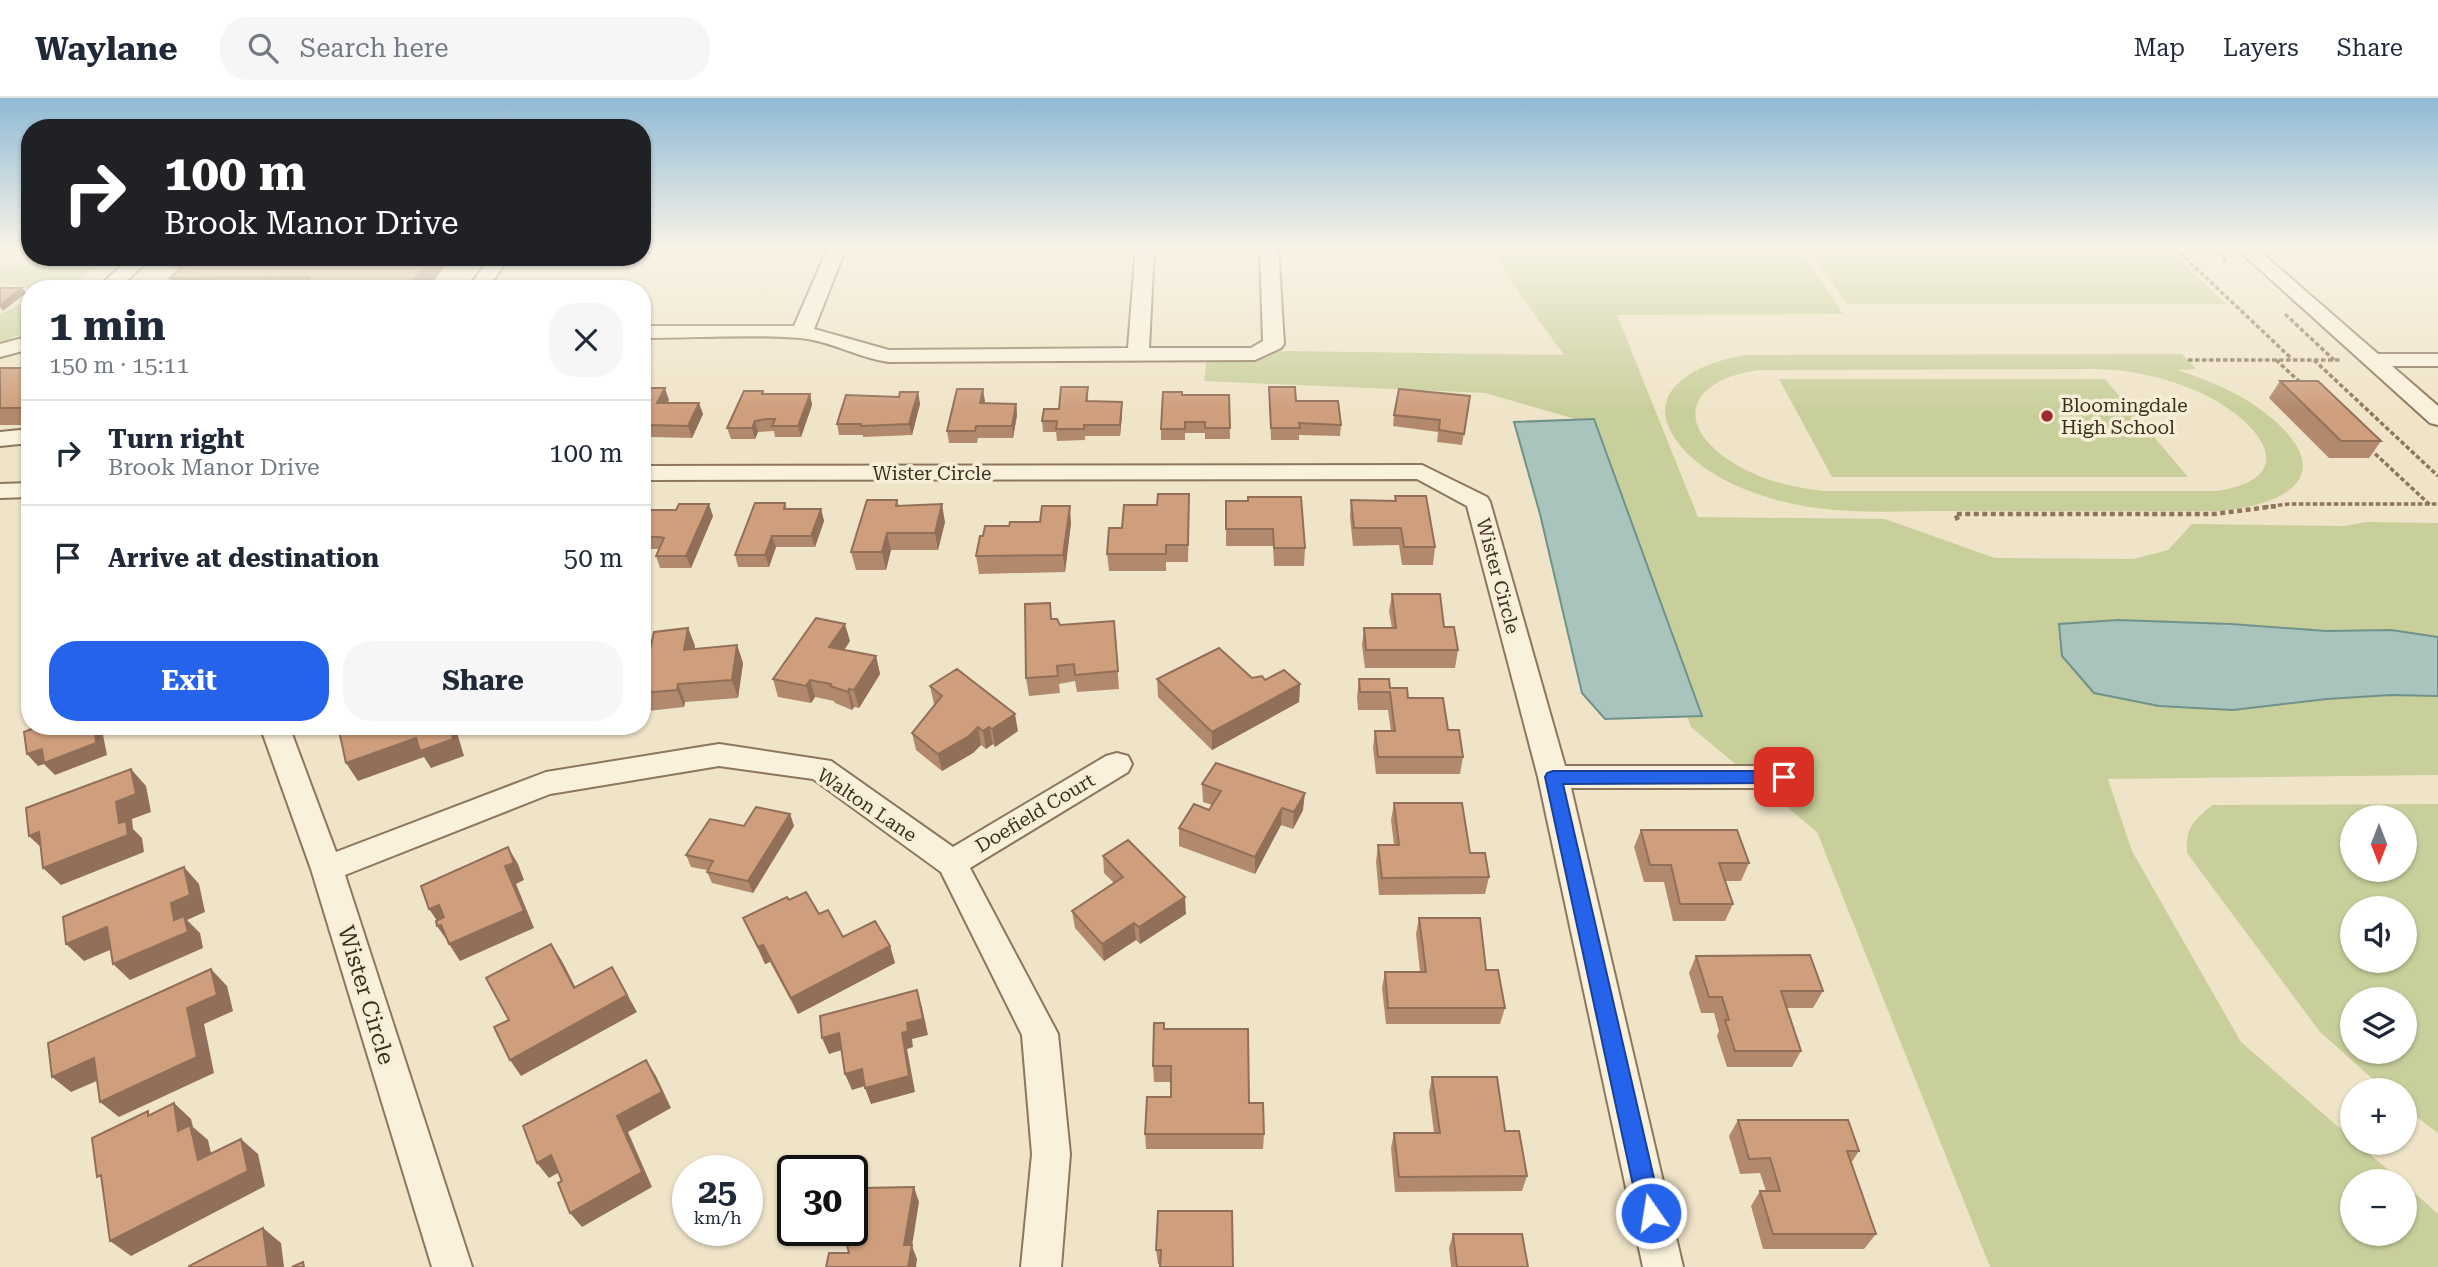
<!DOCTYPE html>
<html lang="en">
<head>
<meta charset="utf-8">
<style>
	:root { --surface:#fff; --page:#f6f6f7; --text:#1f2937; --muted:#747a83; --line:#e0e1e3; --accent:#2563eb }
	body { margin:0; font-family:"Roboto Serif",serif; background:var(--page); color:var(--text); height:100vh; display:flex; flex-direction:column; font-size:26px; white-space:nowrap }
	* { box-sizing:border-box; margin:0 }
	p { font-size:23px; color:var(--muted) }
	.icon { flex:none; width:38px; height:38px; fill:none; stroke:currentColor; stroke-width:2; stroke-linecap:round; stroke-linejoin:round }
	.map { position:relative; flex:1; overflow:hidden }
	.sheet { position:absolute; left:21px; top:182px; width:630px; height:455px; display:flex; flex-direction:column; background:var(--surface); border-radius:28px; box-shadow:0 2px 5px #0004 }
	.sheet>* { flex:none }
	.banner { position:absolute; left:21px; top:21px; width:630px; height:147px; border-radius:28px; box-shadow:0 2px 5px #0004; background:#202124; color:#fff; overflow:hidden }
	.needle { width:46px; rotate:180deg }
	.controls { position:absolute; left:2340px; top:707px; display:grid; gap:14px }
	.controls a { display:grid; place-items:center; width:77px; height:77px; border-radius:50%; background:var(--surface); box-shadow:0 2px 5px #0004; font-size:35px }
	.speed { position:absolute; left:672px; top:1057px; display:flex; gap:14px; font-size:35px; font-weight:700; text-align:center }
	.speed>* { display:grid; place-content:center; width:91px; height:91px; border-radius:50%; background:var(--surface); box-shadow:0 2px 5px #0004; line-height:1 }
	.speed small { font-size:18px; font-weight:400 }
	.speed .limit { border:4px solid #111; border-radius:10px; background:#fff; color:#111 }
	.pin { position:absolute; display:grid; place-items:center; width:60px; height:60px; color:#fff; margin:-30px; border-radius:14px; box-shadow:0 4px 10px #0006 }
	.me { position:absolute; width:77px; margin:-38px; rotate:347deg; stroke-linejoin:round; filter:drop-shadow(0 0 5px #0008) }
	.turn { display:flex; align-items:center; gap:24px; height:147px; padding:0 28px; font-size:32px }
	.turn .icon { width:91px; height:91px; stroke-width:2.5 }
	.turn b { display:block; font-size:49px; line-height:60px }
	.round { display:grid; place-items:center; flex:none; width:74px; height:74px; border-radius:28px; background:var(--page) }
	.overview { display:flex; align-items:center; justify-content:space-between; height:119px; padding:0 28px }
	h1 { font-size:42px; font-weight:700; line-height:52px }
	.button { display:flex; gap:14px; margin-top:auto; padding:14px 28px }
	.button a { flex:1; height:80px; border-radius:28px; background:var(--accent); color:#fff; font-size:28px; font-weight:700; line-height:80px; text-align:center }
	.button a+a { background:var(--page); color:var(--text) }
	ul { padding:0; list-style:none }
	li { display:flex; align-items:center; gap:21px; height:105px; padding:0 28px; border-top:2px solid var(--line) }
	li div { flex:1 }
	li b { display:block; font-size:26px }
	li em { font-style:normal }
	header { display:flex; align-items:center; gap:42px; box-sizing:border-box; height:98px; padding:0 35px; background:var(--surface); border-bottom:2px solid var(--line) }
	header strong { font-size:33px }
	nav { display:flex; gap:38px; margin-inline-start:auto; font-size:24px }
	.search { width:490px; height:63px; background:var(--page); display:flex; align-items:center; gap:18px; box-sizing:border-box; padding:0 24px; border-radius:28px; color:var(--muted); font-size:26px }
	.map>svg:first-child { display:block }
	.green { fill:#c9cf9b; fill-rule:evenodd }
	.water { fill:#a9c4bc; stroke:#6f938a; stroke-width:2 }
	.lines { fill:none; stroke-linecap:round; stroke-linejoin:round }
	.minor-casing { stroke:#8d765c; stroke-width:4 }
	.path-far1 { stroke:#8d765c; stroke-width:3.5; stroke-dasharray:4.5 2.5; stroke-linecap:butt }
	.path { stroke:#8d765c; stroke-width:4.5; stroke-dasharray:5 3.5; stroke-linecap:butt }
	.minor { fill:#faf1dc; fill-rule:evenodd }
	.wall { fill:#b2896c }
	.shaded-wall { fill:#916f58 }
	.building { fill:#cf9f7d; stroke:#916f58; stroke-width:2 }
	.route { fill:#2563eb; stroke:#184099; stroke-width:2 }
	.poi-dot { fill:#9e2a2b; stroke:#f7eed8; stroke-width:2.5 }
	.labels { text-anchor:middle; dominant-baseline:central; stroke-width:7; stroke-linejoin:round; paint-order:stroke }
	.poi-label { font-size:19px; fill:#3d2e20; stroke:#f7eed8; text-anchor:start }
	.street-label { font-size:19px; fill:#3d2e20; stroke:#f7eed8 }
	.near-street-label { font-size:23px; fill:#3d2e20; stroke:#f7eed8 }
</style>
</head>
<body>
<header>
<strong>Waylane</strong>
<div class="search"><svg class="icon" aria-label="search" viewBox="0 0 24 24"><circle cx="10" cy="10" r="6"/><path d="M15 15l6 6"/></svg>Search here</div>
<nav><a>Map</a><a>Layers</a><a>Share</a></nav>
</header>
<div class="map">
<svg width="2438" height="1169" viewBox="0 0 2438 1169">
	<rect width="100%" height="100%" fill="#f0e4c8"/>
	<path class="green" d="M1494 150H1800L1843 216 1617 217 1698 419 1885 421 1995 460 2134 461 2168 452 2192 426 2344 428 2366 424 2438 425V677L2108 681 2132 753 2241 944 2352 1041V1045H2357L2401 1083H2352V1136H2404L2405 1086 2438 1116V1169H1990L1817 734 1691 629 1586 324 1485 295 1204 283 1208 252 1564 257 1513 187Z
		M1809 150H2167L2226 206H1846Z
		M42 159H112L65 191H33L0 184V169L29 167Z
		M30 201V233L0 245V216Z
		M2182 256 2196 271 2178 272C2210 283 2243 296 2269 318 2343 379 2282 409 2216 413 2128 413 2039 413 1951 413 1894 413 1833 418 1777 402 1744 393 1709 378 1685 353 1632 296 1696 264 1747 257ZM2096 271C2132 272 2168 280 2201 295 2252 318 2310 378 2217 393H1822C1792 389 1761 382 1735 366 1670 326 1690 281 1759 272Z
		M1779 281H2105L2188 379H1832Z
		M2438 706V1035L2405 1010 2404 992H2385L2320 934 2187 755C2185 729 2194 723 2212 707ZM2352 719H2404V772H2352ZM2352 810H2404V863H2352ZM2352 901H2404V954H2352Z"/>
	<path class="water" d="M1594 321 1702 618 1605 621 1582 595 1540 416 1514 324Z
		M2118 522 2231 526 2326 533 2391 532 2438 539V598L2391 597 2327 601 2233 612 2159 608 2094 595 2062 558 2059 526Z"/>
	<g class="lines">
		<defs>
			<path id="minor" d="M828 150H846L814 231 889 252 1128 250 1136 150H1154L1149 250H1251L1263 243 1260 150H1278L1284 246 1281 250 1255 262 889 264C858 260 832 243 800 240 748 236 694 240 642 240V228H794Z
				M2236 150H2256L2378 256H2438V268H2392L2438 308V327L2430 325Z
				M131 159H152L118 191H96Z
				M491 159H510L487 191H467Z
				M30 238V251L0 259V246Z
				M30 331V345L0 348V334Z
				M1422 367 1487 399 1490 404 1565 668H1784L1795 671 1799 679 1795 687 1784 690H1571L1683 1169H1643L1538 679 1467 408 1417 381 642 382V368Z
				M30 385V399L0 400V386Z
				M260 628H289L336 754 546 674 719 646 831 663 953 749 1106 658 1117 655 1128 658 1132 666 1128 674 970 770 1058 936 1070 1056 1061 1169H1021L1032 1056 1022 937 941 774 813 681 719 668 550 696 345 777 472 1169H432L311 771Z"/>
		</defs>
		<use href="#minor" class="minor-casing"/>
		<path class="path-far1" d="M2175 150 2292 261
			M2212 150 2227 163
			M2285 216 2334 262
			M2188 262H2340
			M2276 262 2303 287
			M2314 262 2438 378
			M2370 351 2430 407
			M2264 409 2289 406H2438"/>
		<path class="path" d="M1958 422 1955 416H2214L2277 408"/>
		<use href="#minor" class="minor"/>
	</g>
	<path class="wall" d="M164 159H463L461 162H450L427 191H176L170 180 181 170H171Z
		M0 270H30V327H0Z
		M2280 283 2381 343 2369 360H2329L2269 300Z
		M1088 289V303L1122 315 1120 338H1085V342L1057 343 1056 334H1043L1042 323Z
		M1269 289 1341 327 1340 338 1299 337V342H1271Z
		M642 290 669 302 667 305 703 316 692 340 651 339 648 343H642Z
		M983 291 984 306H1016L1017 317 1013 340H978L977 345H949L947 333Z
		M763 293 764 296H810L812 307 801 339H775L774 333 758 334 755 341H731L727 330Z
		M918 294 920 306 912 337 863 339V337H839L837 326 899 299Z
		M1182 297H1229L1230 341H1205V335H1185V342H1161V331Z
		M1470 298 1462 347 1437 344 1438 334 1393 328 1394 317Z
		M1395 398 1435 449 1433 467H1402L1399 447 1353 448 1350 419 1351 402 1395 403Z
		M897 402 899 408 945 424 938 452H891L886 472H856L851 454Z
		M1226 403H1248L1305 450 1304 468H1274L1273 448H1226Z
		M785 405 787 411H821L824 423 815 449H776L769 469H738L735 457Z
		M642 412H676L713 418 691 470H660L656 458 659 451H642Z
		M1189 413 1188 464H1166V473H1109L1107 456 1122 430Z
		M1071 425 1065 474 979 476 976 458 983 438 1009 428Z
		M1392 496 1444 529 1458 552 1455 570H1365L1362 547 1364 530H1392L1389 513Z
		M1052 521 1060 527 1114 523 1119 591 1077 594 1075 583 1059 586 1060 595 1029 598 1026 580Z
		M688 530 695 548 694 551 737 547 743 565 738 600 685 604 684 609 648 613 642 599V589Z
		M850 543 844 552 876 558 880 576 859 610 854 609 852 612 835 605 834 603 815 599 811 605 778 599 773 581Z
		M1252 580 1300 586 1299 604 1212 652 1158 599 1157 581Z
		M1359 581 1390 590 1408 600 1448 632 1463 659 1460 676H1376L1373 650 1375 633H1391L1388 612H1358L1357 599Z
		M930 588 1018 633 995 649 993 646 986 651 981 647 973 655 942 673 916 652 912 635 935 607 934 606Z
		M1202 686 1303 712 1293 731 1281 727 1255 776 1179 748V730L1209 712 1212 707 1203 704Z
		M1394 705 1470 755 1489 779 1485 796 1379 797 1376 764 1378 747H1394L1391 722Z
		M790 716 794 728 753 795 712 785 707 774V772L691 769 686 757 744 728Z
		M1641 732 1749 765 1741 783H1725L1733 806 1725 823H1673L1664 784H1644L1634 749Z
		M1103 758 1186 816 1140 846 1136 842 1104 863 1075 830 1072 813 1114 785 1104 775Z
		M789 802 819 816 843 839 890 848 895 865 798 916 770 864 765 866 743 820Z
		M1419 820 1486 872 1505 910 1500 926H1386L1382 890 1385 874H1420L1416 836Z
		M1696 858 1823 893 1813 910H1787L1801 953 1792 969H1727L1717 938 1719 933 1714 915H1701L1689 875Z
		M1165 931 1249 1005 1264 1036 1263 1051H1146L1145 1036 1171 999V984H1154L1153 968Z
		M1432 979 1505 1033 1527 1078 1522 1093 1395 1094 1391 1050 1394 1035H1434L1429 995Z
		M1738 1022 1859 1053 1851 1065 1876 1136 1864 1151H1763L1751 1108 1760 1093H1766L1760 1075 1740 1076 1729 1038Z
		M1158 1113 1233 1169 1158 1166 1156 1152Z
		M1453 1136 1528 1169H1451L1449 1150Z"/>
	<path class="shaded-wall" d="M433 159H449L450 162 427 191H406Z
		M22 190 26 195 3 213 0 209V207Z
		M665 290 669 302 661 316 657 305Z
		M983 291 985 303 982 317 980 305Z
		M918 294 920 306 912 337 909 326Z
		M810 296 812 307 801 339 798 328Z
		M30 304V319L23 310Z
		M1122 304V315L1120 338V327Z
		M699 305 703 316 692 340 688 328Z
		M1016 306 1017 317 1013 340 1012 328Z
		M755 323 758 334 755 341 752 330Z
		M647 327 651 339 648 343 644 332Z
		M709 406 713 418 691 470 686 458Z
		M942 406 945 424 938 452 935 435Z
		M1070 408 1071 425 1065 474 1063 457Z
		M821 411 824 423 815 449 811 438Z
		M887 435 891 452 886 472 882 454Z
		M772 438 776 449 769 469 765 457Z
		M845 526 850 543 834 567 829 549Z
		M688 530 695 548 691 570 684 552Z
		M737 547 743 565 738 600 732 582Z
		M876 558 880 576 859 610 854 592Z
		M810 582 815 599 811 605 806 588Z
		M678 586 685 604 684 609 677 592Z
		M1300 586 1299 604 1212 652V634Z
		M849 591 854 609 852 612 848 594Z
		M1015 616 1018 633 995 649 992 631Z
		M94 628H120V631L103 637 107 657 55 677 44 666 38 668 27 656Z
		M450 628H455L464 658 431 670 424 659 358 683 346 665Z
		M978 629 981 647 973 655 942 673 938 656Z
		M989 629 993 646 986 651 983 633Z
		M131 671 146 688 151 714 132 721 133 731 142 740 144 754 61 787 43 770 119 725 116 704Z
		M1305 695 1303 712 1293 731 1294 714Z
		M1282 710 1281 727 1255 776V759Z
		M790 716 794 728 753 795 748 783Z
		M39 734 47 755 29 738Z
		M508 749 518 766 524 782 516 786 534 830 460 863 449 846 505 768Z
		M184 769 199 786 205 814 187 822 200 835 203 850 130 882 113 866 174 822 171 805Z
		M1185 799 1186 816 1140 846 1139 829Z
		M439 807 451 824 449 845 437 828 440 827 429 811Z
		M1134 825 1136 842 1104 863 1102 846Z
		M107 829 124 846 84 863 66 846Z
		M551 846 562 863 584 906 574 890Z
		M763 847 770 864 765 866 758 849Z
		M890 848 895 865 798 916 791 900Z
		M612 869 637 914 521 978 510 962Z
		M211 871 227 888 233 913 204 926 214 975 119 1019 100 1004 187 910Z
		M917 892 922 909 928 937 912 941 913 949 907 951 915 994 871 1006 865 990 902 935 907 925Z
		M839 935 845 951 829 956 822 940Z
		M94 960 113 976 71 994 52 979Z
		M646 962 656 978 671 1010 628 1034 652 1089 582 1129 570 1115Z
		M862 971 868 987 852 992 845 976Z
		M174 1005 191 1021 193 1029 208 1042 216 1077 198 1062 178 1033Z
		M241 1041 258 1056 265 1088 131 1158 110 1143Z
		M551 1057 563 1072 549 1080 537 1065Z
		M914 1089 919 1104 912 1148 917 1161 916 1169H908L904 1147Z
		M263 1130 281 1145 284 1169H268Z"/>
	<path class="building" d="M193 159H433L406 191H299L310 179 170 180Z
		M0 190H22L0 207Z
		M0 270H30V304L23 310H0Z
		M2280 283H2318L2381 343H2341Z
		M1061 289H1088L1086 303 1122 304 1120 327H1084V331H1056L1057 323H1042L1044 311H1059Z
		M1269 289H1295L1296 303H1338L1341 327 1299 325 1300 330H1271Z
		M642 290H665L657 305H699L688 328 647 327 644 332H642Z
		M957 291H983L980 305 1016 306 1012 328H976L975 333H947Z
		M1399 291 1470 298 1464 336 1439 332 1440 322 1394 317Z
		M744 293H763L762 296H810L798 328H772L775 321H767L755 323 752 330H727Z
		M900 294H918L909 326 861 328V326H837L846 297 899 299Z
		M1163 294H1182V297H1229L1230 330H1205V324H1185V331H1161Z
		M1158 396H1189L1188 447H1166V456H1107L1109 430H1122L1124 407H1157Z
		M1395 398H1426L1435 449H1404L1401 430H1354L1351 402 1396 403Z
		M1248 399H1301L1305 450H1274L1273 431H1226V403H1248Z
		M867 402H897L896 408 942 406 935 435H887L882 454H851Z
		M755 405H785L784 411H821L811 438H772L765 457H735Z
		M679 406H709L686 458H656L664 440 660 439H642V412H676Z
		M1042 408H1070L1063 457 976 458 980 438H983L985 428H1009L1010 424H1040Z
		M1392 496H1440L1444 529H1454L1458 552H1366L1364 530H1396Z
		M1050 505 1051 521H1057L1060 527 1114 523 1118 573 1075 577 1074 566 1057 568 1058 578 1026 580 1025 506Z
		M816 520 845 526 829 549 876 558 854 592 849 591 848 594 830 588 831 586 810 582 806 588 773 581Z
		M688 530 684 552 737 547 732 582 678 586 677 592 642 595V589L654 534Z
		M1219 550 1252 580 1262 578 1265 582 1284 572 1300 586 1212 634 1157 581Z
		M957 571 1015 616 992 631 989 629 983 633 978 629 969 638 938 656 912 635 942 598 930 588Z
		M1359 581H1389L1390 590H1407L1408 600H1443L1448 632H1459L1463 659H1378L1375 633H1395L1390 594H1360Z
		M39 628H94L96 645 44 665 42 651 27 656 24 634Z
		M338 628H450L453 641 420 653 416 640 346 665Z
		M1216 665 1305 695 1294 714 1282 710 1255 759 1179 730 1194 706 1209 712 1221 693 1202 686Z
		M131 671 136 696 116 704 119 725 126 723 128 737 43 770 39 734 29 738 26 710Z
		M1394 705H1462L1470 755H1485L1489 779 1382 780 1378 747H1399Z
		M756 709 790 716 748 783 707 774 713 763 686 757 710 721 744 728Z
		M1641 732H1737L1749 765H1719L1733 806H1680L1671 767H1650Z
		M1128 742 1185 799 1139 829 1134 825 1102 846 1072 813 1123 779 1103 758Z
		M508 749 514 765 505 768 524 813 449 846 441 827 437 828 436 823 444 819 439 807 429 811 421 788Z
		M184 769 190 797 171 805 174 822 184 818 188 834 113 866 107 829 66 846 63 819Z
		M806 794 819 816 828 812 843 839 875 823 890 848 791 900 763 847 758 849 743 820 787 799 789 802Z
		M1419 820H1480L1486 872H1498L1505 910H1388L1385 874H1426Z
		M551 846 574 890 612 869 627 897 510 962 494 929 509 922 486 880Z
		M1810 857 1823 893H1781L1801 953H1735L1725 922H1729L1722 899H1709L1696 858Z
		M211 871 217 897 187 910 197 959 100 1004 94 960 52 979 48 945Z
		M917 892 923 921 907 925 908 933 902 935 909 978 865 990 862 971 845 976 839 935 822 940 820 918Z
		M1154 925H1164V931H1248L1249 1005H1263L1264 1036H1145L1147 999H1171V968H1153Z
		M646 962 662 994 617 1018 642 1074 570 1115 558 1085 562 1083 551 1057 537 1065 523 1028Z
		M1432 979H1497L1505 1033H1519L1527 1078 1399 1079 1394 1035H1440Z
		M174 1005 178 1033 190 1027 198 1062 241 1041 248 1073 110 1143 101 1077 97 1079 92 1040 148 1013V1018Z
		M1738 1022H1848L1859 1053H1847L1876 1136H1773L1760 1093H1780L1770 1060 1749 1061Z
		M914 1089 904 1147H912L908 1169H826L829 1155H849L847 1147 850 1132H852V1130L854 1128 862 1090Z
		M1158 1113H1232L1233 1169H1160L1161 1152H1156Z
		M263 1130 268 1169H189V1168Z
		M1453 1136H1522L1528 1169H1457Z
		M303 1164 304 1169H292Z"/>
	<linearGradient id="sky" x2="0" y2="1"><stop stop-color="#8fbad6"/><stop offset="0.48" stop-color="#f8f3e6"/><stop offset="1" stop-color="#f8f3e6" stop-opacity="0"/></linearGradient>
	<rect width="2438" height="313" fill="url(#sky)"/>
	<path class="route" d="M1553 673H1784L1790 674 1792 679 1790 684 1784 685 1563 686 1662 1115 1658 1122 1651 1126 1643 1122 1639 1115 1545 679 1547 675Z"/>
	<circle class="poi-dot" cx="2047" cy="318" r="7"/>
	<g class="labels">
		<g class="poi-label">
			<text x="2061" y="307">Bloomingdale<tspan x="2061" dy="22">High School</tspan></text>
		</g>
		<g class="street-label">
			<text x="932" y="375">Wister Circle</text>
			<text transform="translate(1498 478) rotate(75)">Wister Circle</text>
			<text transform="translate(867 707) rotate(34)">Walton Lane</text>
			<text transform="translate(1035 715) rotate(-31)">Doefield Court</text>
		</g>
		<g class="near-street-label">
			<text transform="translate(366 897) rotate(73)">Wister Circle</text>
		</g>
	</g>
</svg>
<div class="controls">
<a><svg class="needle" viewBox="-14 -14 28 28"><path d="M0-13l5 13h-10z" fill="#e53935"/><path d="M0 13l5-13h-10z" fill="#747a83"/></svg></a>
<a><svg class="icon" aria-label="sound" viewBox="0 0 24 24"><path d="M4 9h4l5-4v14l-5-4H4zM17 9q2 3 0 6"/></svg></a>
<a><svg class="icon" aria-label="layers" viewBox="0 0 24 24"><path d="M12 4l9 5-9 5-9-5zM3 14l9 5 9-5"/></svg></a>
<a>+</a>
<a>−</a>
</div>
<div class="speed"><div>25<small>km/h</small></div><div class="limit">30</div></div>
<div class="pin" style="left:1784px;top:679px;background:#d93025"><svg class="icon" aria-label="arrive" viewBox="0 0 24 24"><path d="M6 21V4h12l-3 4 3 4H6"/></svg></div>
<svg class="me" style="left:1651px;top:1115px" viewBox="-20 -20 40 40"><circle r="17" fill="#2563eb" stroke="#fff" stroke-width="3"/><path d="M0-11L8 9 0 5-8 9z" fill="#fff"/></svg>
<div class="banner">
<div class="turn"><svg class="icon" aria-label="right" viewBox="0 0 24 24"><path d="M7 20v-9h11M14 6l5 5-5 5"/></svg><div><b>100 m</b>Brook Manor Drive</div></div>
</div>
<section class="sheet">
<div class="overview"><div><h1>1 min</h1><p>150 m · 15:11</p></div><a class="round"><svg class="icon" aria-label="close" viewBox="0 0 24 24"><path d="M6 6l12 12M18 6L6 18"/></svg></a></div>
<ul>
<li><svg class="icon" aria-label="right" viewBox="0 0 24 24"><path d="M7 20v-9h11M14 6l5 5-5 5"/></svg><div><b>Turn right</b><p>Brook Manor Drive</p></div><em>100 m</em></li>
<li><svg class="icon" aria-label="arrive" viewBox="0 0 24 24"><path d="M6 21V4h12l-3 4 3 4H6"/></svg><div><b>Arrive at destination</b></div><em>50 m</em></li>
</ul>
<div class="button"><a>Exit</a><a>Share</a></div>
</section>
</div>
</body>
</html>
